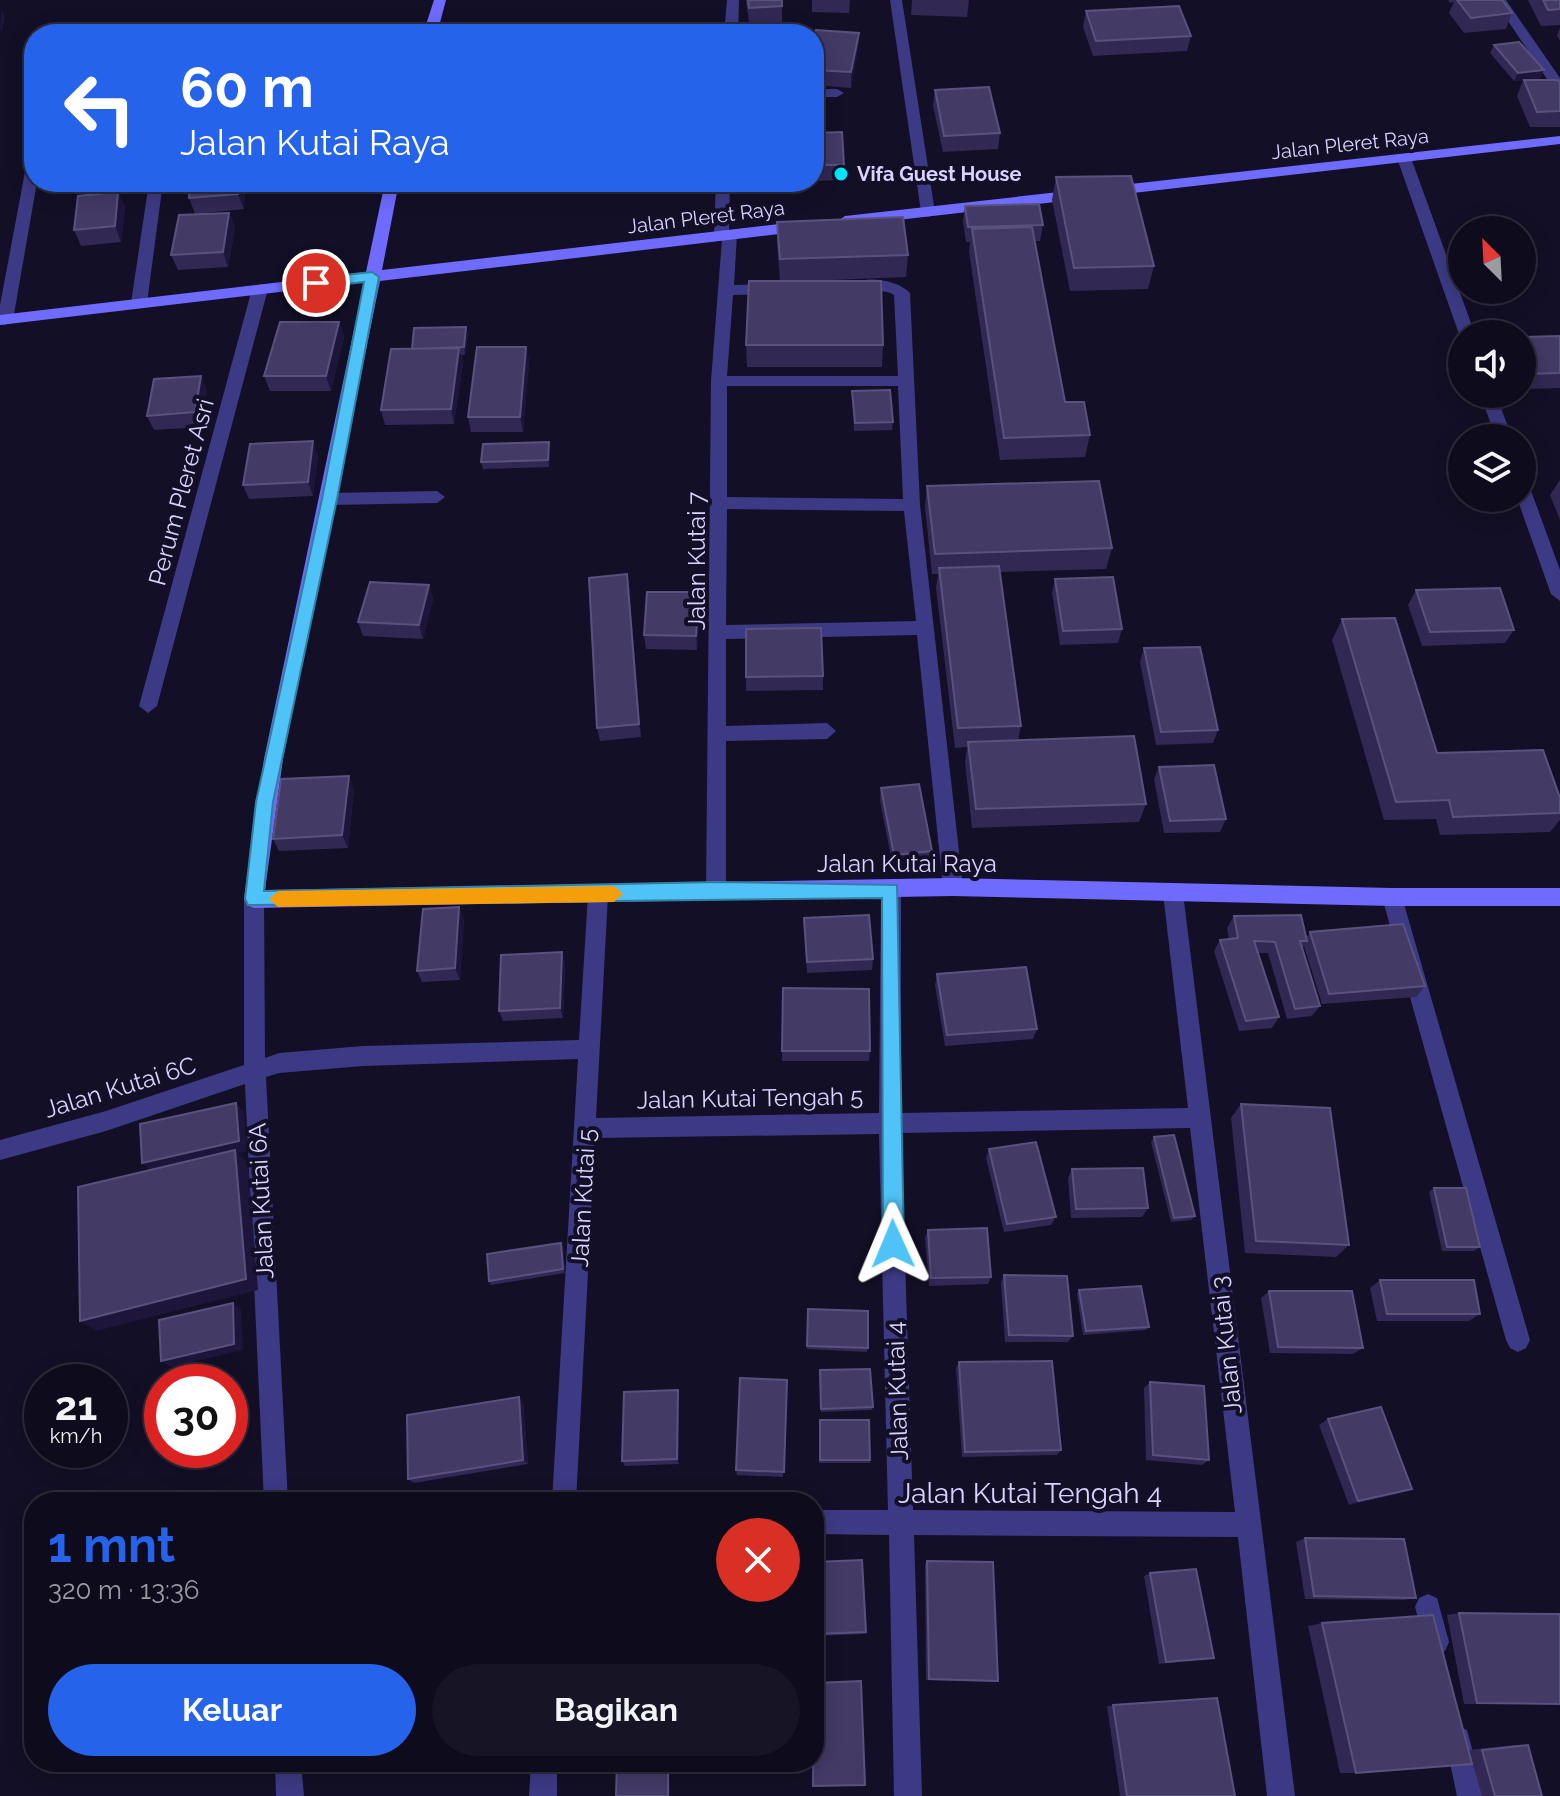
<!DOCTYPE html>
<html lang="id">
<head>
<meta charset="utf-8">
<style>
	:root { --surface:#0e0b1c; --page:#171425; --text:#f1f3f6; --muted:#9b9ba3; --line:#2e2b3b; --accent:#2563eb }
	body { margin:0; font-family:Raleway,sans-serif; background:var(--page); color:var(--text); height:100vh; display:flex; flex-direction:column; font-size:30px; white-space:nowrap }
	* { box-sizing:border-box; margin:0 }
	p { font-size:26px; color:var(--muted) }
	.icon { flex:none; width:44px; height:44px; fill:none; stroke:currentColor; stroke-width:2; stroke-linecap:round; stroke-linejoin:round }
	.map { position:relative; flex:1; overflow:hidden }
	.details { position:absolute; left:24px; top:1492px; width:800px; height:280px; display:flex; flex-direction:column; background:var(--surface); border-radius:32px; box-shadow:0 4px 20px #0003,0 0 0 2px var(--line) }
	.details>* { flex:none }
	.top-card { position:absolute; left:24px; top:24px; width:800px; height:168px; border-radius:32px; box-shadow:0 4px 20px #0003,0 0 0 2px var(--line); background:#2563eb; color:#fff; overflow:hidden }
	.needle { width:52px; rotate:336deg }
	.tools { position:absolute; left:1448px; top:216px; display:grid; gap:16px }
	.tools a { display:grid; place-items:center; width:88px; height:88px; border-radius:50%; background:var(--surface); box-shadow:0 4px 20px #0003,0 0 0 2px var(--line); font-size:40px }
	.speed { position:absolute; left:24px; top:1364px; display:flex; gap:16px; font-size:40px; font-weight:700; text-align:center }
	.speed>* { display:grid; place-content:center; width:104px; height:104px; border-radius:50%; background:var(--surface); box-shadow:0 4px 20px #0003,0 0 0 2px var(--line); line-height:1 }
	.speed small { font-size:20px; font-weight:400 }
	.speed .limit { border:12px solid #d22; background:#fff; color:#111 }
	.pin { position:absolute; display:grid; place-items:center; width:68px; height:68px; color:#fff; margin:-34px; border:4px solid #fff; border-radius:50%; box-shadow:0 2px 8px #0007 }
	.me { position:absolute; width:88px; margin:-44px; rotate:359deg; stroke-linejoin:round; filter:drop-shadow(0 0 6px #0008) }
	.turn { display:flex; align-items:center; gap:28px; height:168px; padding:0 24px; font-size:36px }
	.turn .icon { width:104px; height:104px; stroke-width:2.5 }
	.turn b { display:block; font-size:56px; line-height:68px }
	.round { display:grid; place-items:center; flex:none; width:84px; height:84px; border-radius:42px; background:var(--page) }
	.summary { display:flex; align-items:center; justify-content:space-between; height:136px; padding:0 24px }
	h1 { font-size:48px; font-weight:700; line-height:60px; color:var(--accent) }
	.cta { display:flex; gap:16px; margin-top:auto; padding:16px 24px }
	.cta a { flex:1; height:92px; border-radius:48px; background:var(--accent); color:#fff; font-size:32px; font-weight:700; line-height:92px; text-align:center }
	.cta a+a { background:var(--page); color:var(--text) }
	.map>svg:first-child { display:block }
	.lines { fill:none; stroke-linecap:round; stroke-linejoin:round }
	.lane { fill:#3d3a85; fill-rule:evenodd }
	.street { fill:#3d3a85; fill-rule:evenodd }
	.secondary { fill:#6f6bff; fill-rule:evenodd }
	.wall { fill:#312854 }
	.shaded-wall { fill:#1d163a }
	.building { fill:#433a66; stroke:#5a527e; stroke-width:2 }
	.route { fill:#4fc3f7; stroke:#337fa1; stroke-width:2 }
	.slow { fill:#f59e0b }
	.poi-dot { fill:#00e5ff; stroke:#130f26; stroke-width:3 }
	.labels { text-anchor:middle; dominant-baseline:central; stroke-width:8; stroke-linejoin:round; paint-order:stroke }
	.far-street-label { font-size:20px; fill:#d9d4ff; stroke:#130f26 }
	.far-poi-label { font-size:20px; font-weight:bold; fill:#d9d4ff; stroke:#130f26; text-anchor:start }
	.street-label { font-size:24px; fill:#d9d4ff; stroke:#130f26 }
	.near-street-label { font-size:28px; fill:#d9d4ff; stroke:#130f26 }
</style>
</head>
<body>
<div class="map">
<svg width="1560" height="1796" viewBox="0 0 1560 1796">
	<rect width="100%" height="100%" fill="#130f26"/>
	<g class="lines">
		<path class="lane" d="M437 491 445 497 437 503 330 505 322 499 330 493Z"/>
		<path class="street" d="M727 0H739L738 34H724Z
			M890 0H902L935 212 928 217 921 212Z
			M1494 0H1506L1560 78V92L1555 91Z
			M814 89H837L844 93 837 97H814Z
			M1404 154 1411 158 1475 334H1462V338L1459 334 1397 158Z
			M34 157V182H37L13 320 5 325 0 324V305L27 161Z
			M149 182H163L147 303 139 308 131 303Z
			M716 182H730L729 230 737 234 734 285 776 284 784 289 776 294 733 295 727 376H898L894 295C880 286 861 298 848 287 862 274 897 279 910 293L920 505 963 887 960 893 953 896 946 893 943 887 917 635 726 639V726L827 723 836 731 827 739 726 741V890L723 896 716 899 709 896 706 890 711 381 722 239 714 235ZM727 386H898L903 499 727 497ZM727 509 904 511 916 621 726 625Z
			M260 284 268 289 157 706 148 713 139 706 252 289Z
			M1480 394H1496L1512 438H1496Z
			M1522 482 1530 488 1560 570V601L1551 594 1517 498H1522Z
			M891 881 898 884 901 890V1113L1188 1108 1163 893 1166 887 1173 884 1180 887 1183 893 1295 1796H1267L1238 1537 914 1535 922 1796H894L889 1535 814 1534V1510H888L879 1134 595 1138 576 1502H552L578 1059 363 1066 279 1073 266 1077 288 1502H264L245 1084 106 1131 0 1160V1140L106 1111 244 1065V899L247 893 254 890 261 893 264 899 265 1058 279 1053 363 1046 579 1040 588 895 591 889 598 886 605 889 608 895 596 1118 879 1113 881 890 884 884ZM1190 1128 1235 1512 913 1510 901 1133Z
			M1392 888 1399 891 1402 897 1530 1340 1526 1348 1518 1352 1510 1348 1506 1340 1382 897 1385 891Z
			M1428 1594 1437 1598 1449 1642 1445 1651 1436 1655 1427 1651 1415 1607 1419 1598Z
			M1458 1726 1467 1730 1485 1796H1457L1445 1739 1449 1730Z
			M275 1762H301L304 1796H276Z
			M531 1762H557V1796H529Z"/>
		<path class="secondary" d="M434 0H446L437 34H423Z
			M1560 136V144L845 226 838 221 845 216Z
			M385 182H399L382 270 805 221 812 226 805 231 380 281 283 759 265 890 953 878 1392 888H1560V906H1392L953 896 254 908 247 905 244 899 264 759 364 282 0 325V315L366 272Z"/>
	</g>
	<path class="wall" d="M746 0H782V22L749 23Z
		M812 0H850L849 13 812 12Z
		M912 0H969L967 17 911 15Z
		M1448 0H1502L1512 13 1506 29 1464 33 1449 13 1454 2 1450 3Z
		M1528 0H1560V25L1541 26Z
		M1086 11 1191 36 1187 51 1093 56 1083 27Z
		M1560 28V41L1557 35Z
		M859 33 858 48 851 88 814 85V39Z
		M1494 45 1544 70 1540 78 1525 80 1560 83V127H1530L1517 96 1523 80 1514 81 1490 53Z
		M935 90 1000 133 998 149 943 152 933 106Z
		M814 133 844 165V180L814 181Z
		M1056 177 1154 266 1148 289 1070 291 1052 200Z
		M245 182 244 209 195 214 189 198Z
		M118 192 125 207 121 242 81 246 74 230Z
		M965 206 1043 225 1040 241H1035L1065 402 1090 435 1085 457 1000 460 969 252 970 242H966L963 221Z
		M229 213 235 228 228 267 178 270 171 255Z
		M777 222 908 255 906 277 808 281 883 345 882 367H747L746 345 780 281 777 244Z
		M339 322 344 337 331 391H270L264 376Z
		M468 334 465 355H461L463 363 454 424 385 425 381 410 412 349Z
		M1560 336V388L1522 389V337Z
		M526 347 529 362 523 432H471L468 417Z
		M207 391 201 427 154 430 147 416Z
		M852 391 893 422 892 430 854 431Z
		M549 442 550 450 549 467 483 469 481 462Z
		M318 455 313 496 249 499 243 485Z
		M1560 480V520L1550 495Z
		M927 486 1112 548 1106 569 1000 572 1021 726 1018 740 1146 804 1139 822 972 828 965 761 967 747 955 748 936 588 938 574H932L925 507Z
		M1055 579 1122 629 1118 643 1060 645 1052 593Z
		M429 585 433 599 423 639 363 636 358 622Z
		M629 588 641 737 600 741 597 728Z
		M1416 590 1514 630 1505 643 1422 646 1408 605Z
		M699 592 700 607 697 650 646 649 644 635Z
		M1342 619 1437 753 1560 798V820L1550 832 1440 835 1436 819 1384 820 1332 640Z
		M746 629 823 676V690L746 691Z
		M1144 648 1218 730 1213 743 1156 745 1140 662Z
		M1159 767 1226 819 1220 832 1164 833 1154 779Z
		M881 788 932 851 930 863 893 867 880 801Z
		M354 789 348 848 279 851 273 839Z
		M1234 916 1306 938 1310 932 1425 986 1416 997 1322 1004 1304 946 1302 949 1320 1006 1312 1016 1287 1019 1268 953H1258L1279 1017 1272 1028 1239 1031 1214 951 1220 940 1229 939 1227 928Z
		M804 918 873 959 872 970 807 973Z
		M464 919 460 980 422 982 417 971Z
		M562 952 565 963 563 1018 503 1021 499 1011Z
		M937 974 1037 1029 1033 1039 945 1046 935 985Z
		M783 988 870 1051 869 1061H782Z
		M1241 1104 1349 1245 1336 1257 1245 1253 1231 1118Z
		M1154 1137 1195 1216 1191 1220 1171 1222 1151 1142Z
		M989 1149 1056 1217 1051 1225 1004 1232 986 1158Z
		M1072 1169 1148 1208 1142 1217 1071 1218 1068 1178Z
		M1434 1188 1480 1247 1474 1251H1442L1429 1192Z
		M928 1230 991 1277 988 1284 929 1286 925 1238Z
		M563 1247 565 1273 491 1285 489 1281Z
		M1004 1275 1073 1336 1068 1342H1005L1001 1283Z
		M1380 1280 1480 1314 1469 1321H1377L1370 1288Z
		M1079 1290 1149 1327 1146 1330 1083 1335 1077 1294Z
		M1269 1291 1363 1348 1353 1354 1270 1353 1261 1298Z
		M808 1313 868 1348 867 1352 807 1349Z
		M959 1362 1061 1450 1057 1455 962 1457 956 1368Z
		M819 1373 873 1407 872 1410 821 1412Z
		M787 1380 783 1477 737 1475 736 1470Z
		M1150 1382 1209 1460 1202 1465 1146 1460 1144 1388Z
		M679 1396V1464L625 1466 622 1461Z
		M519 1397 523 1403 528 1464 414 1483 408 1479Z
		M1328 1419 1401 1493 1349 1505 1319 1425Z
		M820 1420 870 1460V1463H819Z
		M1305 1538 1416 1598 1404 1600 1305 1599 1296 1542Z
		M927 1561 998 1681 994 1682 926 1680 925 1564Z
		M814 1562 866 1632 865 1634 814 1636Z
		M1150 1573 1214 1658 1159 1664 1144 1576Z
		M1459 1613 1560 1614V1704H1464L1447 1615Z
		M1322 1623 1356 1773H1340L1308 1626Z
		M1217 1698 1235 1796H1120L1107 1706Z
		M1514 1745H1528L1542 1796H1482L1469 1750Z"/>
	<path class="shaded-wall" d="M1 8 5 16 2 32 0 29Z
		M859 33 858 48 851 88V72Z
		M1544 70 1540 78 1514 81 1518 73Z
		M239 182H245L244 209 238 194Z
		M118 192 125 207 121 242 115 226Z
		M229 213 235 228 228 267 223 252Z
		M339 322 344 337 331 391 326 376Z
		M466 327 468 334 465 355 464 347Z
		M526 347 529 362 523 432 520 417Z
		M459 348 463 363 454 424 451 409Z
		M201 376 207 391 201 427 195 412Z
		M313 441 318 455 313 496 308 482Z
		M549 442 550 450 549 467 548 460Z
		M627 574 629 588 641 737 639 724Z
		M429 585 433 599 423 639 419 625Z
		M699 592 700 607 697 650 696 636Z
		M349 776 354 789 348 848 342 835Z
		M459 907 464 919 460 980 455 968Z
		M562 952 565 963 563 1018 560 1008Z
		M236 1103 244 1112 248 1151 238 1153 248 1163 258 1290 96 1331 80 1321 152 1172 142 1163Z
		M561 1243 563 1247 565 1273 563 1269Z
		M233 1303 241 1310 243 1350 171 1367 161 1361Z
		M678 1390 679 1396V1464L677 1459Z
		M519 1397 523 1403 528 1464 523 1460Z
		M1412 1489 1401 1493 1349 1505 1358 1501Z
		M524 1492 528 1496V1502H524Z
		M668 1762H670V1796H668Z"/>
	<path class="building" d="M748 0H782V6L749 8Z
		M1457 0H1502L1512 13 1471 18Z
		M1543 0H1560V9L1548 10Z
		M1179 6 1191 36 1096 41 1086 11Z
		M612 27 704 28V34H611Z
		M816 30 859 33 851 72 814 70V39Z
		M1519 42 1544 70 1518 73 1494 45Z
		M1524 80H1558L1560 83V111L1537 112Z
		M989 87 1000 133 944 136 935 90Z
		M842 132 844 165H814V133Z
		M1131 176 1154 266 1074 268 1056 177Z
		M190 182H239L238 194 189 198Z
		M118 192 115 226 74 230 78 196Z
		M1039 204 1043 225 968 227 965 206Z
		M229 213 223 252 171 255 179 215Z
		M903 217 908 255 780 259 777 222Z
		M1032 227 1065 402H1084L1090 435 1004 438 972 229Z
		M749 281H881L883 345H746Z
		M280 322H339L326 376H264Z
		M466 327 464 347 412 349 414 328Z
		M1560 336V373L1527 374 1522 361V337Z
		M477 347H526L520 417H468Z
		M459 348 451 409 381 410 391 349Z
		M201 376 195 412 147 416 154 379Z
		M890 390 893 422 855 423 852 391Z
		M313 441 308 482 243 485 250 444Z
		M549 442 548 460 481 462 483 444Z
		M1099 481 1112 548 935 554 927 486Z
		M999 566 1021 726 958 728 939 568Z
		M627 574 639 724 597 728 589 578Z
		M1113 577 1122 629 1063 631 1055 579Z
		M370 582 429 585 419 625 358 622Z
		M1500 588 1514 630 1430 632 1416 590Z
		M647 592H699L696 636 644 635Z
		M1395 618 1437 753 1543 750 1560 798V813L1453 817 1449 800 1396 802 1342 619Z
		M821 628 823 676 746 677V629Z
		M1200 647 1218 730 1161 732 1144 648Z
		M1134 736 1146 804 976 809 968 742Z
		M1214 765 1226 819 1170 821 1159 767Z
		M349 776 342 835 273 839 281 779Z
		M919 784 932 851 894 855 881 788Z
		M459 907 455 968 417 971 423 909Z
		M869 915 873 959 807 962 804 918Z
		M1301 915 1307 941H1300L1320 1006 1295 1009 1275 942 1254 941 1279 1017 1246 1021 1220 940 1238 938 1234 916Z
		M1403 924 1425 986 1329 994 1310 932Z
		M562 952 560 1008 499 1011 501 955Z
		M1026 967 1037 1029 947 1035 937 974Z
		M783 988 869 989 870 1051H782Z
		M236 1103 239 1141 142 1163 140 1124Z
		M1241 1104 1330 1108 1349 1245 1256 1241Z
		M1174 1135 1195 1216 1174 1218 1154 1137Z
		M1036 1142 1056 1217 1007 1224 989 1149Z
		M235 1150 246 1279 80 1321 78 1187Z
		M1143 1168 1148 1208 1076 1209 1072 1169Z
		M1434 1188H1466L1480 1247H1447Z
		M987 1228 991 1277 931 1278 928 1230Z
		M561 1243 563 1269 489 1281 487 1254Z
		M1004 1275 1067 1276 1073 1336 1009 1335Z
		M1380 1280H1474L1480 1314H1387Z
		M1141 1286 1149 1327 1086 1331 1079 1290Z
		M1269 1291H1352L1363 1348 1278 1347Z
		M233 1303 234 1344 161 1361 159 1320Z
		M808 1309 868 1311V1348L807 1346Z
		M1052 1361 1061 1450 965 1452 959 1362Z
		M870 1369 873 1407 821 1409 820 1370Z
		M740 1378 787 1380 784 1472 736 1470Z
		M1150 1382 1204 1386 1209 1460 1153 1455Z
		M678 1390 677 1459 622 1461 624 1392Z
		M519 1397 523 1460 408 1479 407 1415Z
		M1381 1407 1412 1489 1358 1501 1328 1419Z
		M820 1420H869L870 1460H820Z
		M524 1492V1502H461Z
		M1305 1538 1404 1539 1416 1598 1314 1596Z
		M862 1560 866 1632 814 1634V1562Z
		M927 1561 993 1562 998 1681 929 1679Z
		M1196 1569 1214 1658 1166 1662 1150 1573Z
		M1459 1613 1560 1614V1704L1477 1703Z
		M1433 1615 1472 1764 1356 1773 1322 1623Z
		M861 1681 865 1785 813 1786 814 1683Z
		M1217 1698 1235 1796H1127L1113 1705Z
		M1528 1745 1542 1796H1495L1482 1750Z
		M617 1762H668V1796H616Z"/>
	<path class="route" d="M372 272 379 277 337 499 273 802 264 891 716 882 897 885 904 1244 901 1252 893 1255 886 1252 883 1244 882 898 248 905 245 899 256 802 322 499 364 282 316 288 309 283 316 278Z"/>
	<path class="slow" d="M614 886 623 894 614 902 278 907 269 899 278 891Z"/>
	<circle class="poi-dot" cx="841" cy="174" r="8"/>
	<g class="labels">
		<g class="far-street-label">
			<text transform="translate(1350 144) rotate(-6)">Jalan Pleret Raya</text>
			<text transform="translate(706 217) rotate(-7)">Jalan Pleret Raya</text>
		</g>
		<g class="far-poi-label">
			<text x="857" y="174">Vifa Guest House</text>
		</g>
		<g class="street-label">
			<text transform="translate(181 492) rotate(-75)">Perum Pleret Asri</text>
			<text transform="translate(696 561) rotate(-90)">Jalan Kutai 7</text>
			<text x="907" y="863">Jalan Kutai Raya</text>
			<text transform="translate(120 1087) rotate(-17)">Jalan Kutai 6C</text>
			<text transform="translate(750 1098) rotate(-1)">Jalan Kutai Tengah 5</text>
			<text transform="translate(583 1198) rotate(-87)">Jalan Kutai 5</text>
			<text transform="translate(261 1201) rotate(-93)">Jalan Kutai 6A</text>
			<text transform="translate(1226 1345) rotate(-96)">Jalan Kutai 3</text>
			<text transform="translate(897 1391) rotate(-92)">Jalan Kutai 4</text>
		</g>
		<g class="near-street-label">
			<text x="1030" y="1493">Jalan Kutai Tengah 4</text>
		</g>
	</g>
</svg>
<div class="tools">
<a><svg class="needle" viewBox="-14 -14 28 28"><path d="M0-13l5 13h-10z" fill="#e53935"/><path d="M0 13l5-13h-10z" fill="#9b9ba3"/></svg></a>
<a><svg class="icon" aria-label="sound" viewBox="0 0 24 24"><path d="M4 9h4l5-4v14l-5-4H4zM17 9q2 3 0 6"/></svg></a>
<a><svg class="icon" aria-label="layers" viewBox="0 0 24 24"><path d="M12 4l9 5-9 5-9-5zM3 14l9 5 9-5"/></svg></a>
</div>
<div class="speed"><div>21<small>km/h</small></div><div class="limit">30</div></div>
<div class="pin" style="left:316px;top:283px;background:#d93025"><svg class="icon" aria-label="arrive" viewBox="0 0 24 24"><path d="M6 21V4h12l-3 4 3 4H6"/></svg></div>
<svg class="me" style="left:893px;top:1244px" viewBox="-20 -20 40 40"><path d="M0-17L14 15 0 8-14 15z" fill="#4fc3f7" stroke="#fff" stroke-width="4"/></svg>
<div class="top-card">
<div class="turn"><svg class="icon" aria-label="left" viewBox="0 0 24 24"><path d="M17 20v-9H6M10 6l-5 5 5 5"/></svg><div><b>60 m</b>Jalan Kutai Raya</div></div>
</div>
<section class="details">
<div class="summary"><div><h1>1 mnt</h1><p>320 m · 13:36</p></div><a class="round" style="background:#d93025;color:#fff"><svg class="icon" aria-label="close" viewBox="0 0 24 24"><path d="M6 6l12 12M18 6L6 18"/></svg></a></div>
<div class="cta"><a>Keluar</a><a>Bagikan</a></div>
</section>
</div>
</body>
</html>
